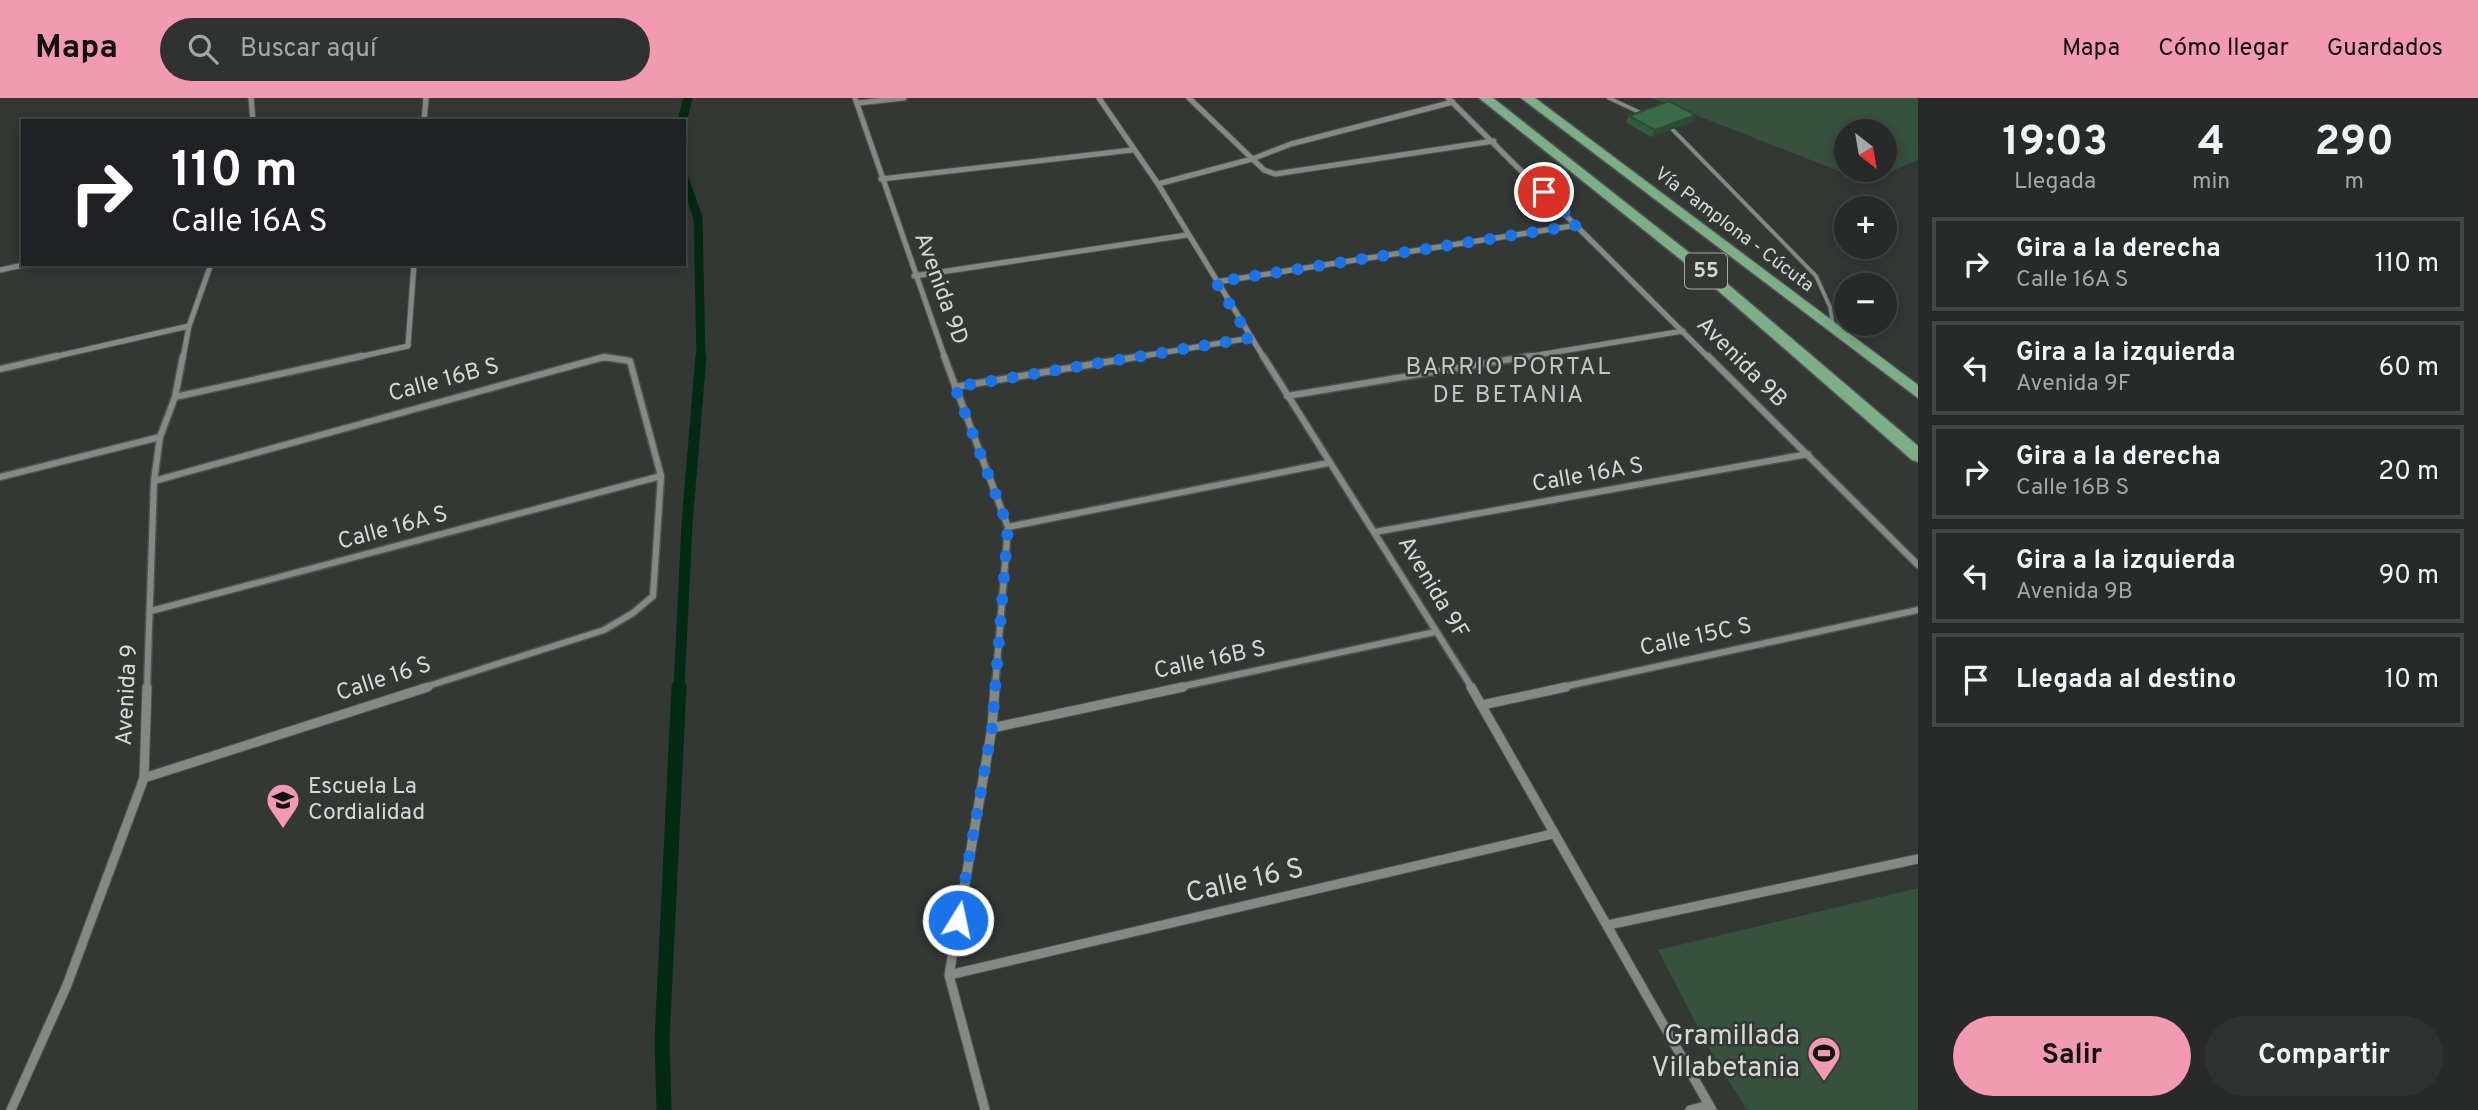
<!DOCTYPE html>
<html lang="es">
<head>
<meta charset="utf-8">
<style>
	:root { --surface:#272a28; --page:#2f3230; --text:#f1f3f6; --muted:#a4a7a8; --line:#434645; --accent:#f19ab2 }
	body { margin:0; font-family:Overpass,sans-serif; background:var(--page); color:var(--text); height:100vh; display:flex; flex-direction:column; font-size:26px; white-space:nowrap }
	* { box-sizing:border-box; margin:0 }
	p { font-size:23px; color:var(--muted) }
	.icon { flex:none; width:38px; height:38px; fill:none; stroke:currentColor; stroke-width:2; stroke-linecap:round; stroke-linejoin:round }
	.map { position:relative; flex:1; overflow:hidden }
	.details { display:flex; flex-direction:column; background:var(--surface); width:560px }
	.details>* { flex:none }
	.top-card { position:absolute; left:21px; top:21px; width:665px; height:147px; border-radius:0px; box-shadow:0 4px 18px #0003,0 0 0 2px var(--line); background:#202124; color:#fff; overflow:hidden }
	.needle { width:46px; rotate:149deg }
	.controls { position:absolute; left:1834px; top:21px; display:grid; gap:14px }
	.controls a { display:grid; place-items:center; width:63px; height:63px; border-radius:50%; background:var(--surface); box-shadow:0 4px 18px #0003,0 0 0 2px var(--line); font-size:35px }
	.pin { position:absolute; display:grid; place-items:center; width:60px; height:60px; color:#fff; margin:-30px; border:4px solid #fff; border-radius:50%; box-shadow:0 2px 7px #0007 }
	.me { position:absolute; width:77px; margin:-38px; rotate:10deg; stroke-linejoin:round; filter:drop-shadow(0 0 5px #0008) }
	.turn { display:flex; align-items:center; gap:24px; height:147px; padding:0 35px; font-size:32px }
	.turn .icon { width:91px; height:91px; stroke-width:2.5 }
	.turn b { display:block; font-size:49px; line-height:60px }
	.eta { display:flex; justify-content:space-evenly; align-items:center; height:119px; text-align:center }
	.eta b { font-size:42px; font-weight:700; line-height:49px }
	.primary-button { display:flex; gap:14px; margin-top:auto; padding:14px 35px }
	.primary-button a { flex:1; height:80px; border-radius:42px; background:var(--accent); color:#111; font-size:28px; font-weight:700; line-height:80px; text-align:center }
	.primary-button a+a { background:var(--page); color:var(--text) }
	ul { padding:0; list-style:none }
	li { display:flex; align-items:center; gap:21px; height:94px; margin:0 14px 10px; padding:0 21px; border:4px solid var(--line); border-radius:0px }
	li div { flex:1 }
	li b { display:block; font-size:26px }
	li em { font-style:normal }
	header { display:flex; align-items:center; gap:42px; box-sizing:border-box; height:98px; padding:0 35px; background:var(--accent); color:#111 }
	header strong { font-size:33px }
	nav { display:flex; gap:38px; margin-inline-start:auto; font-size:24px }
	.search { width:490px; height:63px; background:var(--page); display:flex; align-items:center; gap:18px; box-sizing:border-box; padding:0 24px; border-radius:38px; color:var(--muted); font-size:26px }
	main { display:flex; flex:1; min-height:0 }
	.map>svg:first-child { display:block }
	.green { fill:#36513d; fill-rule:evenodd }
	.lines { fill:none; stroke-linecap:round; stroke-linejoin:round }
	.stream-far2 { stroke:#032a12; stroke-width:9 }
	.stream-far1 { stroke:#032a12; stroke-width:11 }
	.stream { stroke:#032a12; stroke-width:15 }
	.service-casing { stroke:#505451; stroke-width:5 }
	.minor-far2-casing { stroke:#505451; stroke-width:7 }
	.minor-far1-casing { stroke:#505451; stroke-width:9 }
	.minor-casing { stroke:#505451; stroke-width:11 }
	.trunk-casing { stroke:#505451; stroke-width:3 }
	.service { stroke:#858986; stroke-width:3.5 }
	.minor-far2 { stroke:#858986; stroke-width:5 }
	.minor-far1 { stroke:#858986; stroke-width:6 }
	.minor { stroke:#858986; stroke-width:9 }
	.trunk { fill:#7cae88; fill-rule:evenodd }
	.wall { fill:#325c3e }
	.shaded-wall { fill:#294b32 }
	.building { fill:#3a6b48; stroke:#294b32; stroke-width:2 }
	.route { stroke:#1a73e8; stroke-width:12; stroke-dasharray:0 21.6 }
	.labels { text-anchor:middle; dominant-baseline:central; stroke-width:5; stroke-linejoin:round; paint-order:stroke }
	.far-street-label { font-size:19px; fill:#d5d8d5; stroke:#343835 }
	.shield { fill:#343835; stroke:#a5a8a5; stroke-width:2 }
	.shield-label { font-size:21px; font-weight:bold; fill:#d5d8d5 }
	.street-label { font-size:23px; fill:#d5d8d5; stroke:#343835 }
	.poi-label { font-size:23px; fill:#d5d8d5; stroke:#343835; text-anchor:start }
	.neighbourhood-label { font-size:24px; letter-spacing:2px; fill:#c2c7c3; stroke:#343835 }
	.near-street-label { font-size:28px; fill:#d5d8d5; stroke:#343835 }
	.near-poi-label { font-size:28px; fill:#d5d8d5; stroke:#343835; text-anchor:end }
</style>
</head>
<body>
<header>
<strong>Mapa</strong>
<div class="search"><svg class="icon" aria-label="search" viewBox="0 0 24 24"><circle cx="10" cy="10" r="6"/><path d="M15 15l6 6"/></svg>Buscar aquí</div>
<nav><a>Mapa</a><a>Cómo llegar</a><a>Guardados</a></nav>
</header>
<main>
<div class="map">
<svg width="1918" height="1012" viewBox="0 0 1918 1012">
	<rect width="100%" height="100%" fill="#343835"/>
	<path class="green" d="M1652 0H1918V62L1867 84ZM1846 33H1885V72H1846Z
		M1918 790V1012H1747L1713 958 1658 852Z"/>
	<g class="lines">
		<path class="stream-far2" d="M682 23 688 0
			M684 80 698 120 701 260"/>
		<path class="stream-far1" d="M679 590 687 426 701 258"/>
		<path class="stream" d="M664 1012 662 942 679 589"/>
		<defs>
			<path id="service" d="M1609 0 1643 16
				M1672 31 1816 178 1830 209 1833 228"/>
			<path id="minor-far2" d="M251 0 253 23
				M855 0 945 260
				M1099 0 1158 86 1264 260
				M1189 0 1264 72 1275 76 1494 43
				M1448 0 1709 260
				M858 5 904 0
				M424 23 426 0
				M881 81 1132 52
				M1158 86 1252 61 1291 46 1453 4
				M0 172 28 166
				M914 178 1187 137
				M1216 184 1578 127
				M49 260 189 228
				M183 260 189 228 211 166
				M354 260 408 248 414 166
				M601 260H609
				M1131 260 1250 240
				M1520 260 1683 233"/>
			<path id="minor-far1" d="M944 258 1008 429 995 590
				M1263 258 1472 590
				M1708 258 1918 467
				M0 271 57 258
				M955 289 1142 258
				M1287 298 1531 258
				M175 299 362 258
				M0 379 160 339
				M154 383 604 259 630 263 661 378
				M1008 429 1328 365
				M1375 434 1808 356
				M151 513 661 378 653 498 633 515 604 532 422 590
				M147 590 154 383 160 339 175 299 183 258
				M1175 590 1435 534
				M1558 590 1918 512"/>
			<path id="minor" d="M1471 589 1712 1012
				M1482 607 1566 589
				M992 630 1183 589
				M144 680 428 589
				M1608 827 1918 761
				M949 877 1552 736
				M11 1012 67 887 144 680 147 589
				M985 1012 949 877 992 630 995 589
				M1690 1012 1709 1007"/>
			<path id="trunk" d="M1479 0H1493L1710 171 1918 348V364L1912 362 1700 177Z
				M1521 0H1535L1918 287V300Z"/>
		</defs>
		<use href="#service" class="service-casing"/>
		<use href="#minor-far2" class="minor-far2-casing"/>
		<use href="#minor-far1" class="minor-far1-casing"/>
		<use href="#minor" class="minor-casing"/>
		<use href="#trunk" class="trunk-casing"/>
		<use href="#service" class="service"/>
		<use href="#minor-far2" class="minor-far2"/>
		<use href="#minor-far1" class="minor-far1"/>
		<use href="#minor" class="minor"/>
		<use href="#trunk" class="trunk"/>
	</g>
	<path class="wall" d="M1696 17 1692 24 1651 39 1626 24 1629 18Z"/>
	<path class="shaded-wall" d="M1696 17 1692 24 1651 39 1655 32Z"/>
	<path class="building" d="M1669 3 1696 17 1655 32 1629 18Z"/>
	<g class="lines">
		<path class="route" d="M958 822 992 630 1008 429 955 289 1250 240 1216 184 1578 127 1544 94"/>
	</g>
	<defs>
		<symbol id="school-pin" viewBox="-11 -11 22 30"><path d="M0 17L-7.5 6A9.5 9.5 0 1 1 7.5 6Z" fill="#f19ab2" stroke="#343835"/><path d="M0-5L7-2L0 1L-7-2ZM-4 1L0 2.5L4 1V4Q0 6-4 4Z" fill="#111"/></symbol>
		<symbol id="stadium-pin" viewBox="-11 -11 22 30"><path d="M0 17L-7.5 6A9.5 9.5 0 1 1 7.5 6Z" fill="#f19ab2" stroke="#343835"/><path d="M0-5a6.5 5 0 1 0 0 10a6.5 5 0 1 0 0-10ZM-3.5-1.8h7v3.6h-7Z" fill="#111"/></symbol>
	</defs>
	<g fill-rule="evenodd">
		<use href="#school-pin" x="264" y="683" width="38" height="52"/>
		<use href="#stadium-pin" x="1805" y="936" width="38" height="52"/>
	</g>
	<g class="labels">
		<g class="far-street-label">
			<text transform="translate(1734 132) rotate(37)">Vía Pamplona - Cúcuta</text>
		</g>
		<rect class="shield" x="1685" y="155.5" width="42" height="35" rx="5"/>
		<g class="shield-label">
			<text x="1706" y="173">55</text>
		</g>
		<g class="street-label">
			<text transform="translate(940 191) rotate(70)">Avenida 9D</text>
			<text transform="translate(1741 265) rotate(45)">Avenida 9B</text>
			<text transform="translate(444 283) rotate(-15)">Calle 16B S</text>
			<text transform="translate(1588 378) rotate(-10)">Calle 16A S</text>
			<text transform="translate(393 431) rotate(-15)">Calle 16A S</text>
			<text transform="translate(1432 490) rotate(59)">Avenida 9F</text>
			<text transform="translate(1696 540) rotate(-12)">Calle 15C S</text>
			<text transform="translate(1210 563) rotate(-12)">Calle 16B S</text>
			<text transform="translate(384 582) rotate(-18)">Calle 16 S</text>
			<text transform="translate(128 597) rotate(-87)">Avenida 9</text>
		</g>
		<g class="poi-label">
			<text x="308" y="689">Escuela La<tspan x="308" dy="26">Cordialidad</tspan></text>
		</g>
		<g class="neighbourhood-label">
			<text x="1509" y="270">BARRIO PORTAL<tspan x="1509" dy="28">DE BETANIA</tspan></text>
		</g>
		<g class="near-street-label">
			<text transform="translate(1245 784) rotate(-13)">Calle 16 S</text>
		</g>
		<g class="near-poi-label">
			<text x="1800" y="939">Gramillada<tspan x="1800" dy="32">Villabetania</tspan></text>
		</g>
	</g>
</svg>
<div class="controls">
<a><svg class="needle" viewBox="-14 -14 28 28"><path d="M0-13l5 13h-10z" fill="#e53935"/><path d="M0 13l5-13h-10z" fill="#a4a7a8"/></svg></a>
<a>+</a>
<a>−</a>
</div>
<div class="pin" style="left:1544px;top:94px;background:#d93025"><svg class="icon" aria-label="arrive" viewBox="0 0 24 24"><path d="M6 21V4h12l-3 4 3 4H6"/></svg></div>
<svg class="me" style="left:958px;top:822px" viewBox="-20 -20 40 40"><circle r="17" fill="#1a73e8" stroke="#fff" stroke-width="3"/><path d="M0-11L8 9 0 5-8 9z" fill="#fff"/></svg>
<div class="top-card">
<div class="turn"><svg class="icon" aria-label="right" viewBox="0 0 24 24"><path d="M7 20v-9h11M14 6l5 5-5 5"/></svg><div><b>110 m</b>Calle 16A S</div></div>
</div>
</div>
<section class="details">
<div class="eta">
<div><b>19:03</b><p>Llegada</p></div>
<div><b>4</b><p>min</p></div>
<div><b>290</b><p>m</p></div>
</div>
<ul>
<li><svg class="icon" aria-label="right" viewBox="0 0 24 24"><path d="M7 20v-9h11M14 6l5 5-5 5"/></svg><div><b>Gira a la derecha</b><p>Calle 16A S</p></div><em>110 m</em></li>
<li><svg class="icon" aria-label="left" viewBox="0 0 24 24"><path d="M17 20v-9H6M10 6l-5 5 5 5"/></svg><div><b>Gira a la izquierda</b><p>Avenida 9F</p></div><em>60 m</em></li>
<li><svg class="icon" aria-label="right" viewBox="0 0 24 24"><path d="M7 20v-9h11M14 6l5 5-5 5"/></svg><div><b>Gira a la derecha</b><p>Calle 16B S</p></div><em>20 m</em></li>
<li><svg class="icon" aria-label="left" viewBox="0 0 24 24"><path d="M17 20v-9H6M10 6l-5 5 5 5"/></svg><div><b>Gira a la izquierda</b><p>Avenida 9B</p></div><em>90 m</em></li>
<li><svg class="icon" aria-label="arrive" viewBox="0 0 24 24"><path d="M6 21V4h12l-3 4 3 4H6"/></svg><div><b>Llegada al destino</b></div><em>10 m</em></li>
</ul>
<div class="primary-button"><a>Salir</a><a>Compartir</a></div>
</section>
</main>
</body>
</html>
